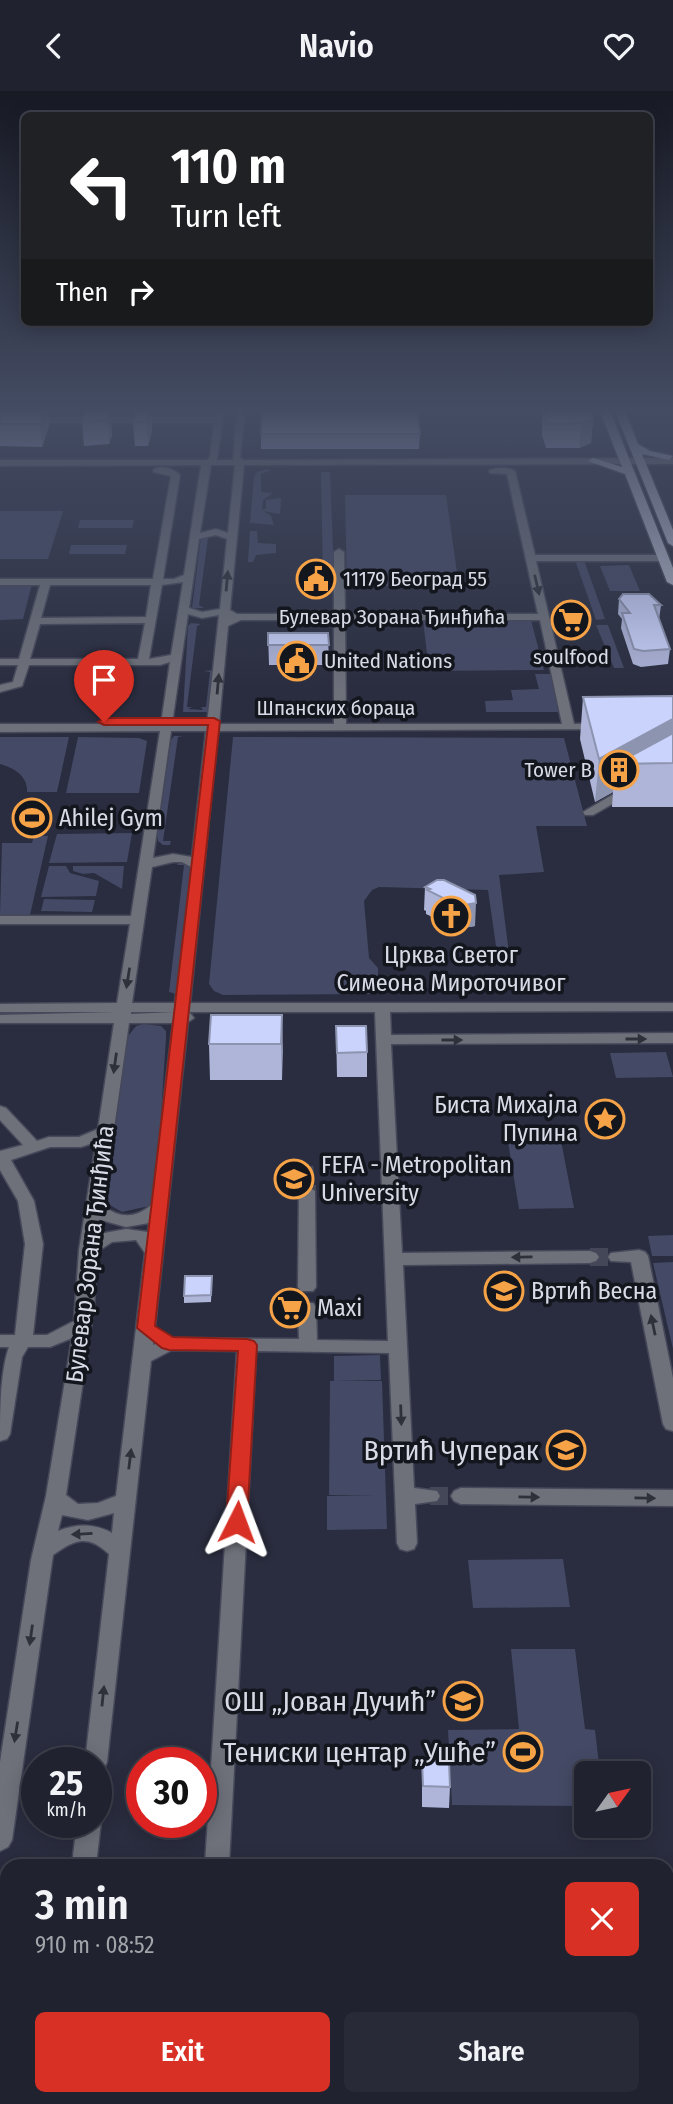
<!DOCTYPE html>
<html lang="en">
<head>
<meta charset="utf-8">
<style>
	:root { --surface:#20222f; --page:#282a37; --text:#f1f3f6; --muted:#a2a4aa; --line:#3d3f4b; --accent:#d93025 }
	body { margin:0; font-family:"Fira Sans Condensed",sans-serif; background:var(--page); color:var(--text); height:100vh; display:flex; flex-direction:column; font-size:26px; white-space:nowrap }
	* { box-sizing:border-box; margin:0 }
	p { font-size:23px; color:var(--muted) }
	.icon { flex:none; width:38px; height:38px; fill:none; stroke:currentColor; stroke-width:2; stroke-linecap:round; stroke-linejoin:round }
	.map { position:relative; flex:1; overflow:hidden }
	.side { position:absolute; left:0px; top:1768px; width:674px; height:247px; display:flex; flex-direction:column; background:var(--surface); border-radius:21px 21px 0 0; box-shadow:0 4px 18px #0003,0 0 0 2px var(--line) }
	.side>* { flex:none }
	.banner { position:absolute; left:21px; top:21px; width:632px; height:214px; border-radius:10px; box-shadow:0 4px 18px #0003,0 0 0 2px var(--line); background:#202124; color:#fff; overflow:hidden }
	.needle { width:46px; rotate:57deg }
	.tools { position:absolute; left:574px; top:1670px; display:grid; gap:14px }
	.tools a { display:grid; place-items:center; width:77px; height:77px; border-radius:10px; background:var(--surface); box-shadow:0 4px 18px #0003,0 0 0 2px var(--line); font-size:35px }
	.speed { position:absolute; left:21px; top:1656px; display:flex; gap:14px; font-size:35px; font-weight:700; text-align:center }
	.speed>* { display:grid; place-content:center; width:91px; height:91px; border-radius:50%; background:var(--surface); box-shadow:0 4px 18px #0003,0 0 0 2px var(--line); line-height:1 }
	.speed small { font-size:18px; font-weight:400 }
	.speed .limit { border:10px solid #d22; background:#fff; color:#111 }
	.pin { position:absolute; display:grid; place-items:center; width:60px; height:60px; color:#fff; margin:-72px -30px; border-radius:50% 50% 50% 0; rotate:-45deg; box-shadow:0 0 7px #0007 }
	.pin .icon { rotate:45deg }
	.me { position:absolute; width:77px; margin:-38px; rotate:3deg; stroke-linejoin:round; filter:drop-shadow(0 0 5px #0008) }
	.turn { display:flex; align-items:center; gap:24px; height:147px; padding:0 35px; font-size:32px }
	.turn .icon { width:91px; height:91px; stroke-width:2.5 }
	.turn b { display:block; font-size:49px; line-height:60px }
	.then { display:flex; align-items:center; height:66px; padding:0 35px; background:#0003; gap:14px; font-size:26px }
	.round { display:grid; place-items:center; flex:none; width:74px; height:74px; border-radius:10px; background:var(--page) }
	.summary { display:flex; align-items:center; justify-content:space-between; height:119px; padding:0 35px }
	h1 { font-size:42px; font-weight:600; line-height:52px }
	.primary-button { display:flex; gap:14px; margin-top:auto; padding:14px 35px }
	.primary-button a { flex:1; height:80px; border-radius:10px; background:var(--accent); color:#fff; font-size:28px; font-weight:600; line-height:80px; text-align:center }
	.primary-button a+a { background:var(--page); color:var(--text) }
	header { display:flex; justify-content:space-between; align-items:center; height:91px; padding:0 35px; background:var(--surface); font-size:32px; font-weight:600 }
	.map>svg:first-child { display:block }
	.green { fill:#444965 }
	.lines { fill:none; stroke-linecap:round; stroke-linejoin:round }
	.minor-tunnel-far1 { stroke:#444758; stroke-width:15; stroke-dasharray:15 7; stroke-linecap:butt }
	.minor-tunnel { stroke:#444758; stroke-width:18; stroke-dasharray:18 10; stroke-linecap:butt }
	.minor-casing { stroke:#46495a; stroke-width:3 }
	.major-casing { stroke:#46495a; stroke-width:3 }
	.minor { fill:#6e717a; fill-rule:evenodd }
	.major { fill:#aeb2c5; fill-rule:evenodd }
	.wall { fill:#aeb5d9 }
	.shaded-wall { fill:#8d94b0 }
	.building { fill:#cad3fc; stroke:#8d94b0; stroke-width:2 }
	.oneway { fill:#2f313a }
	.route { fill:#d93025; stroke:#8d1f18; stroke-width:2 }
	.labels { text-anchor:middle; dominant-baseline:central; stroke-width:7; stroke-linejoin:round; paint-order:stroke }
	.far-poi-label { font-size:21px; fill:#d8dbe6; stroke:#14161e; text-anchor:start }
	.far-street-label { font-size:21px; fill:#d8dbe6; stroke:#14161e }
	.poi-label { font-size:24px; fill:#d8dbe6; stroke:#14161e; text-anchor:start }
	.street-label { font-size:24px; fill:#d8dbe6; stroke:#14161e }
	.near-poi-label { font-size:28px; fill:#d8dbe6; stroke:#14161e; text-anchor:end }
</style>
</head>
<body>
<header><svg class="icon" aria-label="back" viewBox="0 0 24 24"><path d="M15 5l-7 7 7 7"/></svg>Navio<svg class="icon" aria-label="heart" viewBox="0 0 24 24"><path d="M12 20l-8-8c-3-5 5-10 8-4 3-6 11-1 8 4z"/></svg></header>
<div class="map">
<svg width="673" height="2013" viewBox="0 0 673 2013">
	<rect width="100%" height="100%" fill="#2a2d3f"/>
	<path class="green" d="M266 378 271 379 261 383V401L273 402 263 409 262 419 266 417V409L281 407 280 423 263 420 271 425 274 434 250 432 254 386 257 381Z
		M321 381H330L334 485H323Z
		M345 404H446L459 495H347Z
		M0 420H63L48 468H0Z
		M80 429H134L132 437H78Z
		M250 440H257L258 452 276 453V462L256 464 253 471H248Z
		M210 444 208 446 199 514 204 517H192L201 446Z
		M71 454H127L125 463H69Z
		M575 469H584L605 528 596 529Z
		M629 474 640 500H610L600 475Z
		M0 493H32L23 528 0 529Z
		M423 529H531L544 579 429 580Z
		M191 532 201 533 197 535 187 616H192L188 618 203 619 201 616H206L210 581 204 580 214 579 212 621H183L188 535Z
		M596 534H608L624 577H614Z
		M535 583H553L562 621H486L485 610 513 609 511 599 539 598Z
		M174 645H183L178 646 163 750H171L170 754H163L158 750 157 744 171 649Z
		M0 646H69L57 701H27C28 685 14 677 0 673Z
		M78 646 139 647 147 650 139 702H66Z
		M233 646 564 647 587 735H536L544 781 499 784 509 862H497L488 799 379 796 372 799 364 810 369 867 378 877V903L223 904 214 900 209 893Z
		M132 742 127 771 49 772 57 743Z
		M34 745H48L30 824H0L2 752H32Z
		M181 769 189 772 191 778 176 903 169 901 184 774H177Z
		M49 775H66L70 782 99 790 96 805 41 806Z
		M73 775H124L122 798 94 782 83 783 73 780Z
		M44 808 95 809 92 821 41 820Z
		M144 933 161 935 166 940V947L156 1101 149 1115 122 1121 108 1113 104 1106 125 949 136 935Z
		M666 961 673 986 616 987 610 962Z
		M561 1050 574 1117 519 1118 508 1051Z
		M673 1144V1165H652L648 1145Z
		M673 1171V1258L653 1172Z
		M380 1264 381 1289 335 1290H382L387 1438 327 1439V1405L375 1404H329L330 1290H334V1265Z
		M563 1468 570 1516 473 1517 468 1469Z
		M511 1558H575L585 1638 595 1639 600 1682H586V1715L452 1714 448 1639 519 1638Z"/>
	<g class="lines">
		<path class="minor-tunnel-far1" d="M306 1075 307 1096"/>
		<path class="minor-tunnel" d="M307 1094V1100
			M590 1166H617
			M430 1405H461"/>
		<defs>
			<path id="minor" d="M216 320H224L217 369H233L237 320H245L240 366 243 369 673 367V373L244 374 230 519 237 523H334V461L339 458 344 461 345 523H538L507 383 490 382 489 380C494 376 510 376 515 380L535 464H663L668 467 663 470H536L574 633 600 632 606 636 604 638 218 640 190 912H673V920L390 921 391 944 673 942V952L391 953 402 1162 590 1160 596 1162 599 1166 596 1170 590 1172 403 1174 414 1397 437 1400 440 1405 437 1410 415 1413 417 1452 414 1458 407 1460 400 1458 397 1452 389 1262 256 1260 229 1774H205L237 1260 172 1259 151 1270 107 1671 104 1678 96 1681V1671H85L109 1463C88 1443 75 1448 53 1464L12 1749 8 1756 0 1760V1671L31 1469 46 1405 72 1247 50 1256H28L22 1266 10 1343 7 1348 0 1350C0 1322 0 1281 9 1256H0V1244H15L25 1153 18 1110 0 1079V1060L23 1054 0 1029V1015L6 1017 37 1050 49 1046H79L98 1038 114 932H0V924L116 921H0V913L117 912 130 833H0V825H131L160 640 0 641V633H161L170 571 160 574H29L22 595 0 601V594L13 591 18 574H0V568H19L40 494H0V488H153L171 385 154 381 153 379C160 373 174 378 180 384L163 488H174L184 484 201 374 0 375V369H207L210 366 214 332H0V326H215ZM211 374H235L228 442 216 438 200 442ZM216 444 227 448 220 518 202 521 189 517 199 448ZM183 491 171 564 149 568 162 494ZM50 494H151L146 526 41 527ZM188 523 202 527 219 524 207 633H172ZM241 529H334V633H219L228 535ZM345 529H540L562 633H346ZM145 532 138 568H30L40 533ZM171 640H206L192 766 173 763 153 767ZM173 771H182L191 776 175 912H132L152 776ZM131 921H174L131 923ZM189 921H375L388 1250 317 1249 316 1216 313 1212H301L298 1216 299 1248 169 1247 153 1254 188 931 194 927ZM129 932H173L151 1114C135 1128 120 1127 103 1115ZM96 1051 79 1159 74 1230 47 1244H33L43 1153 34 1110 11 1069 50 1056H81ZM101 1129 126 1136 149 1132 148 1141 126 1138 99 1143ZM136 1149 145 1162 116 1405 98 1412 78 1413 66 1404 94 1217 97 1161 112 1151ZM114 1422 112 1442C93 1432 77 1433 58 1440L62 1424 88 1429Z
				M631 693 635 694V700L593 724H585L583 721Z
				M307 1095 315 1100 316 1196 313 1200H301L298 1196 299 1100Z
				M639 1159 645 1161 648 1165 673 1287V1340L666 1338 663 1333 631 1171 611 1170 608 1166 611 1162Z
				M461 1397 673 1399V1415L461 1413 454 1410 451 1405 454 1400Z
				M96 1723 101 1731 96 1774H72L77 1731H96Z
				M667 1787H673V1809H667Z
				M667 1852H673V1876H667Z
				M0 1853H7V1877H0Z
				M0 1884H7V1908H0Z
				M667 1885H673V1909H667Z
				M46 2007H72V2013H46Z
				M149 2007H175L174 2013H148Z
				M605 2007H653V2013H606Z"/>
			<path id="major" d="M600 320H610L673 477V494L667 491 625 383 588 370 593 367 622 376Z
				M615 320H625L638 353 650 360 673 365 669 369 642 363 673 439V455L668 452Z"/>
		</defs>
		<use href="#minor" class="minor-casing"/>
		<use href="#major" class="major-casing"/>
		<use href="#minor" class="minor"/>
		<use href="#major" class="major"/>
	</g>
	<path class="wall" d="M0 320H48L49 335 42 356 0 355Z
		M110 320 112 344 109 353 84 355 82 331Z
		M136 320H151L152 340 148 355H135L133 331Z
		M542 320H590L593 328 591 352 579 357H546L542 344Z
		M261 343H420L419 358H261Z
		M619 508 661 514 659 529 670 558 668 573 641 576 633 573 621 537 622 528 618 523Z
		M268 542H328L329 574H269Z
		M673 605V716H612L613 701 595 711 580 648 583 606Z
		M437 789 475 835 458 838 426 823V820L424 819 425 796Z
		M282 924V989H210L209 953Z
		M336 935 367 961V986H337Z
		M212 1185 211 1211 184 1212V1205Z
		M422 1670 450 1696 449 1717 422 1716Z"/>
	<path class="shaded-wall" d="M45 320H48L49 335 42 356 40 333Z
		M110 320 112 344 109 353 108 329Z
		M149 320H151L152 340 148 355 147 331Z
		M593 328 591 352 579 357 581 332Z
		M673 628V668L616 673 613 701 595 711 599 668Z
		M476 812 475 835 458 838 459 815Z
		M282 924 283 960 282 989 281 953Z"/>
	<path class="building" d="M0 320H45L40 333H0Z
		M85 320H110L108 329 82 331Z
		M136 320H149L147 331H133Z
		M263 320H417L420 343H261Z
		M544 320H590L593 328 581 332 548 333Z
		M623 503H649L661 514H654L670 558 643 560 634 558 622 522H630L619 508Z
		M268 542H328L329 554H268Z
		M673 605V628L599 668 583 606Z
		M673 642V672L616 673Z
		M437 789H444L475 804 476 812 459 815 427 799 430 798 425 796Z
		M211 924H282L281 953H209Z
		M336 935H366L367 961 337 962Z
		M185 1185H212L211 1204 184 1205Z
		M422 1670H449L450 1696 423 1695Z
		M199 2007H285V2010L279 2013H199Z"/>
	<defs><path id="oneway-solid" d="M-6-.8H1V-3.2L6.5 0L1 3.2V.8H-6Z" transform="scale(1.75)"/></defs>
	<g class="oneway">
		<use href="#oneway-solid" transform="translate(227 490) rotate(-85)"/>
		<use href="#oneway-solid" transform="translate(537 494) rotate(77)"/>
		<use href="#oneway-solid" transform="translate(218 593) rotate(-85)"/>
		<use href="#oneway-solid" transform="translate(128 887) rotate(99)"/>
		<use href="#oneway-solid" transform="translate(636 948)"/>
		<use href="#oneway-solid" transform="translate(452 949)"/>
		<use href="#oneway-solid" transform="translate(115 972) rotate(98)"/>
		<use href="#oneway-solid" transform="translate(522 1166) rotate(179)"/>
		<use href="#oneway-solid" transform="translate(653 1234) rotate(-102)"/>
		<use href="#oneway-solid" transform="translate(401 1324) rotate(88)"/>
		<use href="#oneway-solid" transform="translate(130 1368) rotate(-83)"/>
		<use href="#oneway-solid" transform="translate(529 1406) rotate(1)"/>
		<use href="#oneway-solid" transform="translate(645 1407) rotate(1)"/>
		<use href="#oneway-solid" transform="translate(82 1443) rotate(177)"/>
		<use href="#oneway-solid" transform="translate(31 1544) rotate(98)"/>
		<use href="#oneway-solid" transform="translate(103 1605) rotate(-84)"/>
		<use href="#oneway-solid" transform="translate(16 1641) rotate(99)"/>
	</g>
	<linearGradient id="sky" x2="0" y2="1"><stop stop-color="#171923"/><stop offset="0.53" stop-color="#444c63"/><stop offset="1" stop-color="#444c63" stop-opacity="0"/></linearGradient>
	<rect width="673" height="602" fill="url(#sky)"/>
	<path class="route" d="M214 627 220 630 155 1235 173 1246 247 1248 254 1250 257 1254 247 1431 244 1437 237 1439 229 1437 226 1431 238 1260 169 1259 162 1257 137 1237 208 634H104L98 631 104 627Z"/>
	<defs>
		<symbol id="civic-ring" viewBox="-11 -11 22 22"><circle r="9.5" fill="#14161e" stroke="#f6a246" stroke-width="1.5"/><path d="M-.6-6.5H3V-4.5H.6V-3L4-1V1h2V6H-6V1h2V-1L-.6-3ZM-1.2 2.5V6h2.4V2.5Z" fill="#f6a246"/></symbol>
		<symbol id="supermarket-ring" viewBox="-11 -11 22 22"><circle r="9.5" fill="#14161e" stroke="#f6a246" stroke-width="1.5"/><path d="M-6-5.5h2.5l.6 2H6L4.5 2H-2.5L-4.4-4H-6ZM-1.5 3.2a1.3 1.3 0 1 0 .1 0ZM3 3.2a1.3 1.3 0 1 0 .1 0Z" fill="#f6a246"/></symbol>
		<symbol id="building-ring" viewBox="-11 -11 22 22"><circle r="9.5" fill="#14161e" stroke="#f6a246" stroke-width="1.5"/><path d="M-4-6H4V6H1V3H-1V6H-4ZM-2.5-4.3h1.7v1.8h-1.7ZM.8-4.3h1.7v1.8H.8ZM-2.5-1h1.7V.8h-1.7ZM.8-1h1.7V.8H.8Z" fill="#f6a246"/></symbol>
		<symbol id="stadium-ring" viewBox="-11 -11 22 22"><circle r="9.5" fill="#14161e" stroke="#f6a246" stroke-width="1.5"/><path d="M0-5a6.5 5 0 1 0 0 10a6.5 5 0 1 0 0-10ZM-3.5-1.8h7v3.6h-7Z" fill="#f6a246"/></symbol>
		<symbol id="church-ring" viewBox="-11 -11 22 22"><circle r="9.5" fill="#14161e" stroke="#f6a246" stroke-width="1.5"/><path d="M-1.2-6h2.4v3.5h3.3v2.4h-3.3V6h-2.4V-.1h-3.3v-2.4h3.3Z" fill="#f6a246"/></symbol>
		<symbol id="sight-ring" viewBox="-11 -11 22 22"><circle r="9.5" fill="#14161e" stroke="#f6a246" stroke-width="1.5"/><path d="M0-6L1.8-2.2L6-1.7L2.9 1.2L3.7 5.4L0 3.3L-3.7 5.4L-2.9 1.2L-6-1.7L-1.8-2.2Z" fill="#f6a246"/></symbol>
		<symbol id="university-ring" viewBox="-11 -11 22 22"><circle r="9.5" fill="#14161e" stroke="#f6a246" stroke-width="1.5"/><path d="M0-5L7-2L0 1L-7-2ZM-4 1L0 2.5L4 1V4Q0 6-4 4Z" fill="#f6a246"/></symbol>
		<symbol id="school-ring" viewBox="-11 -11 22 22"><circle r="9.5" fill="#14161e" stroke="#f6a246" stroke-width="1.5"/><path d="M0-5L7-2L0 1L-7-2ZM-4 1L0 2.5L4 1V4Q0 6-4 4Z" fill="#f6a246"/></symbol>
	</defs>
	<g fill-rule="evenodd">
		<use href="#civic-ring" x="294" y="466" width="44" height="44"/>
		<use href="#supermarket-ring" x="549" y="507" width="44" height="44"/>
		<use href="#civic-ring" x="275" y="548" width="44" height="44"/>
		<use href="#building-ring" x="597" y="657" width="44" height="44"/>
		<use href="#stadium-ring" x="10" y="705" width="44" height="44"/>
		<use href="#church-ring" x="429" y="803" width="44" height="44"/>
		<use href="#sight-ring" x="583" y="1006" width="44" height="44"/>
		<use href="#university-ring" x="272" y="1066" width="44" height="44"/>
		<use href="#school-ring" x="482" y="1178" width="44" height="44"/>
		<use href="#supermarket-ring" x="268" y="1195" width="44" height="44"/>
		<use href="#school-ring" x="544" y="1337" width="44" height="44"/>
		<use href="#school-ring" x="441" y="1588" width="44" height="44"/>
		<use href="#stadium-ring" x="501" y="1639" width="44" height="44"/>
	</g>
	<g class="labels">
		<g class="far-poi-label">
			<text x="343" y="488">11179 Београд 55</text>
			<text x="571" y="566" text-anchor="middle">soulfood</text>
			<text x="324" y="570">United Nations</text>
			<text x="592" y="679" text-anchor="end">Tower B</text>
		</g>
		<g class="far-street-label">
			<text x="392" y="526">Булевар Зорана Ђинђића</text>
			<text x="336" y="617">Шпанских бораца</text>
		</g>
		<g class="poi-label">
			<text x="59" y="727">Ahilej Gym</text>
			<text x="451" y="864" text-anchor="middle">Црква Светог<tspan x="451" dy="28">Симеона Мироточивог</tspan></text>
			<text x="578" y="1014" text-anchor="end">Биста Михајла<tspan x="578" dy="28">Пупина</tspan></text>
			<text x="321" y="1074">FEFA - Metropolitan<tspan x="321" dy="28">University</tspan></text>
			<text x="531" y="1200">Вртић Весна</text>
			<text x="317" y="1217">Maxi</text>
		</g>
		<g class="street-label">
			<text transform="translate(90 1163) rotate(-83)">Булевар Зорана Ђинђића</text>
		</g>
		<g class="near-poi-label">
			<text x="539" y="1359">Вртић Чуперак</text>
			<text x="436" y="1610">ОШ „Јован Дучић”</text>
			<text x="496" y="1661">Тениски центар „Ушће”</text>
		</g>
	</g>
</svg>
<div class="tools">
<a><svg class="needle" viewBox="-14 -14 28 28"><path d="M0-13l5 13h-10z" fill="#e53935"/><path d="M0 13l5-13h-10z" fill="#a2a4aa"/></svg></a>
</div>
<div class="speed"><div>25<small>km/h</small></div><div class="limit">30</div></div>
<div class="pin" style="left:104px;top:631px;background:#d93025"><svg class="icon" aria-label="arrive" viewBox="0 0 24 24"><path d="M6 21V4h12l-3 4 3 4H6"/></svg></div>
<svg class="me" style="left:237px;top:1431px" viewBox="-20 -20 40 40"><path d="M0-17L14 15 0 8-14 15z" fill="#d93025" stroke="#fff" stroke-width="4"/></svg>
<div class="banner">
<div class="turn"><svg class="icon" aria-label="left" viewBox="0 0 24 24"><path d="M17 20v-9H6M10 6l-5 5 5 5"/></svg><div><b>110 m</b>Turn left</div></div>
<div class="then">Then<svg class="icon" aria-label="right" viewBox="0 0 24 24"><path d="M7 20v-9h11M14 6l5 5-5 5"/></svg></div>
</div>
<section class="side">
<div class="summary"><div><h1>3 min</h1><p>910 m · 08:52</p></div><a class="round" style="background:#d93025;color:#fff"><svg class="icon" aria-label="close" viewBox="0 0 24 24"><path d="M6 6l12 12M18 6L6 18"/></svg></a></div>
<div class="primary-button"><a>Exit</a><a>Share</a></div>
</section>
</div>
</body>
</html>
